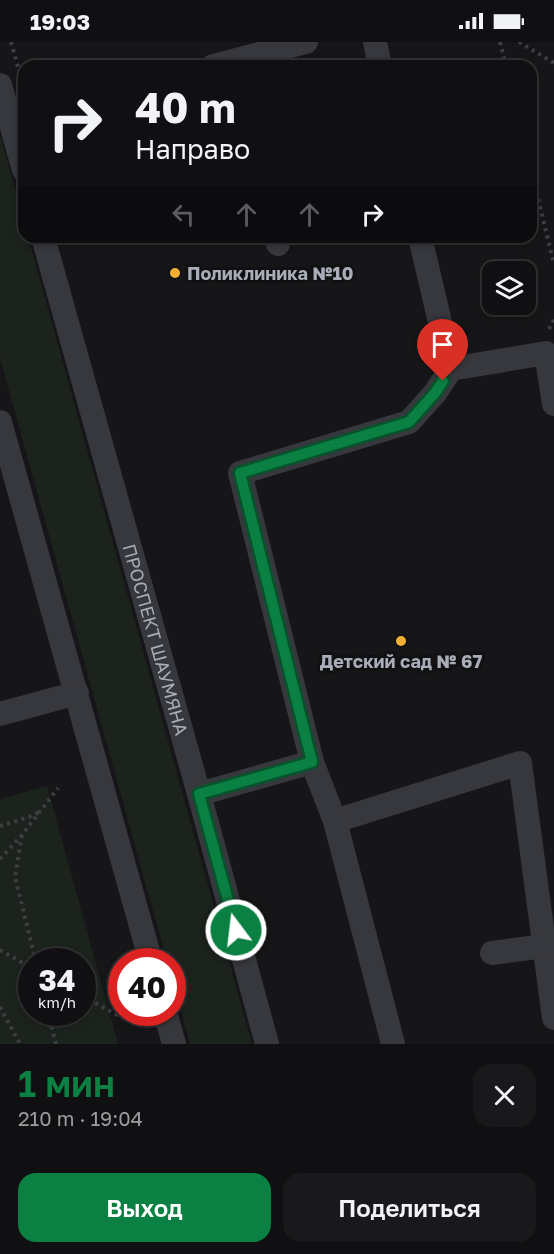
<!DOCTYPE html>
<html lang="ru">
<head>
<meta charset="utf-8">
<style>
	:root { --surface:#101012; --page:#19191b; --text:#f1f3f6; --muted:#9c9d9f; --line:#303032; --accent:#0b8043 }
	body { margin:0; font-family:"Golos Text",sans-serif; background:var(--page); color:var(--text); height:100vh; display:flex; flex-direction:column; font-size:22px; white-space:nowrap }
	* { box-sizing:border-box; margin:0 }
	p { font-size:20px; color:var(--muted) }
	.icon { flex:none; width:33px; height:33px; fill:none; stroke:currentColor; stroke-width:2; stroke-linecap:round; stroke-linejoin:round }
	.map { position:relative; height:1002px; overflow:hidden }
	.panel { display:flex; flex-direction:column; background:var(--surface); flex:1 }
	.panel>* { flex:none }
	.top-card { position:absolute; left:18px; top:18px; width:519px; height:183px; border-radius:18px; box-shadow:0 3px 9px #0003,0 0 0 2px var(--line); background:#101012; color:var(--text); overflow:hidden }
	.buttons { position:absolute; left:482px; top:219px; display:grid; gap:12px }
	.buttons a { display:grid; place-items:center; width:54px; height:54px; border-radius:12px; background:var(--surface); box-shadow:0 3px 9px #0003,0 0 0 2px var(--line); font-size:30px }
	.speed { position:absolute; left:18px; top:906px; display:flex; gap:12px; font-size:30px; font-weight:700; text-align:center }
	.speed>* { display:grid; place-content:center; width:78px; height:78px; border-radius:50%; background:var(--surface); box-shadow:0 3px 9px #0003,0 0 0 2px var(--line); line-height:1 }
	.speed small { font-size:15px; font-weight:400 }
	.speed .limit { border:9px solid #d22; background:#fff; color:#111 }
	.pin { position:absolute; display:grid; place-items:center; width:51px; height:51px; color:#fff; margin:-62px -26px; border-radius:50% 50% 50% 0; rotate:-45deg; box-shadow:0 0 6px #0007 }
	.pin .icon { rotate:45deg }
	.me { position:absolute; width:66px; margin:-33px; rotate:345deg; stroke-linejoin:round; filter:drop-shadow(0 0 4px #0008) }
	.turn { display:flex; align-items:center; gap:21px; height:126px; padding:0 18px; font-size:27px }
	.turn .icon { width:78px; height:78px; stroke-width:2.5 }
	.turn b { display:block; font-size:42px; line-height:51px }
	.lanes { display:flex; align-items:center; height:57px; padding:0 18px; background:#0003; justify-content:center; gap:30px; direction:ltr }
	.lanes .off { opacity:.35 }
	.round { display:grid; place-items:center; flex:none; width:63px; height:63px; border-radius:18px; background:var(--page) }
	.summary { display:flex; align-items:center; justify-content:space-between; height:102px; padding:0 18px }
	h1 { font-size:36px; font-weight:600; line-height:45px; color:var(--accent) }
	.cta { display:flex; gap:12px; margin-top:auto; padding:12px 18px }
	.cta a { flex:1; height:69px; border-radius:18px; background:var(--accent); color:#fff; font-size:24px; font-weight:600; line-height:69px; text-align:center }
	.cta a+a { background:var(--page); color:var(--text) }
	.status { display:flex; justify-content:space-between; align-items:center; height:42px; padding:0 30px; background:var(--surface); direction:ltr }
	.status svg { height:16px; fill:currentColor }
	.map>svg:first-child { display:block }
	.green { fill:#1c231d; fill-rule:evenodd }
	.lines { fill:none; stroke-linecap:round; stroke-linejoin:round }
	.path { stroke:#3d3f44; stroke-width:4; stroke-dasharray:3 4.5; stroke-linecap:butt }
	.minor { stroke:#37383d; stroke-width:24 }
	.route-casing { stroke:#07532c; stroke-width:15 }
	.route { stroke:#0b8043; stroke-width:10 }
	.poi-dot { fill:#f2b134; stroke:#111113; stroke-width:2 }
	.labels { text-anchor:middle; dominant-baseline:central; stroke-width:6; stroke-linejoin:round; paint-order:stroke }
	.poi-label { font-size:18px; font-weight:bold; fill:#a8adb8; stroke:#111113; text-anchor:start }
	.street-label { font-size:18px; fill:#a8adb8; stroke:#111113 }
</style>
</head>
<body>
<div class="status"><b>19:03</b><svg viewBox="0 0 49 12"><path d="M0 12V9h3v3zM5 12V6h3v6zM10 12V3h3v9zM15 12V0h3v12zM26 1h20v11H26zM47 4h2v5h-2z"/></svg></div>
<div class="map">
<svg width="554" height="1002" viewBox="0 0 554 1002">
	<rect width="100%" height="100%" fill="#161618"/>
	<path class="green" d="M0 93 24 179V195H28L252 1002H190L173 938 172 920 167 919 0 316Z
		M47 744 118 1002H0V757ZM32 920H82V970H32Z"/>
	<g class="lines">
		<path class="path" d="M11 0 18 25
			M500 0 506 24
			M519 0 554 21
			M531 128 554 222
			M549 287 554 277
			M0 784 29 775 39 770
			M22 793 15 835 36 920
			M0 817 22 793 58 746
			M0 908 32 926
			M82 954 123 976
			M0 965 20 1002
			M48 970 56 1002"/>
		<g class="minor">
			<path d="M375 0 380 24"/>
			<path d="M213 24 306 0"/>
			<path d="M0 43 24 128"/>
			<path id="s1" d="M43 195 199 752 267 1002"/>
			<path d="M277 195 278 202"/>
			<path d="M420 195 451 327 546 311 554 362"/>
			<path d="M0 380 151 920"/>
			<path d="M0 672 77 651"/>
			<path d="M199 752 312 720"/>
			<path d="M335 779 520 721 554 976"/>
			<path d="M492 911 544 904"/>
			<path d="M165 970 174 1002"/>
			<path d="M393 1002 335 779 312 720 240 431 409 380 435 351 451 327"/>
		</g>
	</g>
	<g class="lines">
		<defs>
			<path id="route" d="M236 888 199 752 312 720 240 431 409 380 435 351 443 339"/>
		</defs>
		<use href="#route" class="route-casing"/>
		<use href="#route" class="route"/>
	</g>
	<g class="poi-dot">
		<circle cx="175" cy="231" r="6"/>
		<circle cx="401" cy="599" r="6"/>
	</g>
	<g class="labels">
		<g class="poi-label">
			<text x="187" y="231">Поликлиника №10</text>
			<text x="401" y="619" text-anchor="middle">Детский сад № 67</text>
		</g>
		<g class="street-label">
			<text stroke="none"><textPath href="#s1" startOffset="418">ПРОСПЕКТ ШАУМЯНА</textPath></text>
		</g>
	</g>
</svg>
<div class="buttons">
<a><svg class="icon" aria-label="layers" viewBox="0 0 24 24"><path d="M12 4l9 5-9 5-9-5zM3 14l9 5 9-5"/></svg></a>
</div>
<div class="speed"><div>34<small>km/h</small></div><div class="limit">40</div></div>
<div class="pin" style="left:443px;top:339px;background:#d93025"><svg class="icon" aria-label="arrive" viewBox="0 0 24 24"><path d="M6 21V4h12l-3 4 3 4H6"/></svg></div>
<svg class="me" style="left:236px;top:888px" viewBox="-20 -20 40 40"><circle r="17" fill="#0b8043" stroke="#fff" stroke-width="3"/><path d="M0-11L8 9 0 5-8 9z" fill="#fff"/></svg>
<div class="top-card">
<div class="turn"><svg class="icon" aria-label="right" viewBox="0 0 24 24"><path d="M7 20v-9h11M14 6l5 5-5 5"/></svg><div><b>40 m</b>Направо</div></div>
<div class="lanes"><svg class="icon off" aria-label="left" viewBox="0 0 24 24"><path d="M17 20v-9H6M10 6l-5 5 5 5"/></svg><svg class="icon off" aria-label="ahead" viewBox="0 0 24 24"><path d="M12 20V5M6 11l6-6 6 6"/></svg><svg class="icon off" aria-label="ahead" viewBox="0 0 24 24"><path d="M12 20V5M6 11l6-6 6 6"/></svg><svg class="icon" aria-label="right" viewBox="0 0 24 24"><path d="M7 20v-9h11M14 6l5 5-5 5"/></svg></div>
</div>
</div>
<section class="panel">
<div class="summary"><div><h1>1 мин</h1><p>210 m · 19:04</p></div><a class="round"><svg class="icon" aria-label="close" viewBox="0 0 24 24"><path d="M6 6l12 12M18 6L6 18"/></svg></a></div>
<div class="cta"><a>Выход</a><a>Поделиться</a></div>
</section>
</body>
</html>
